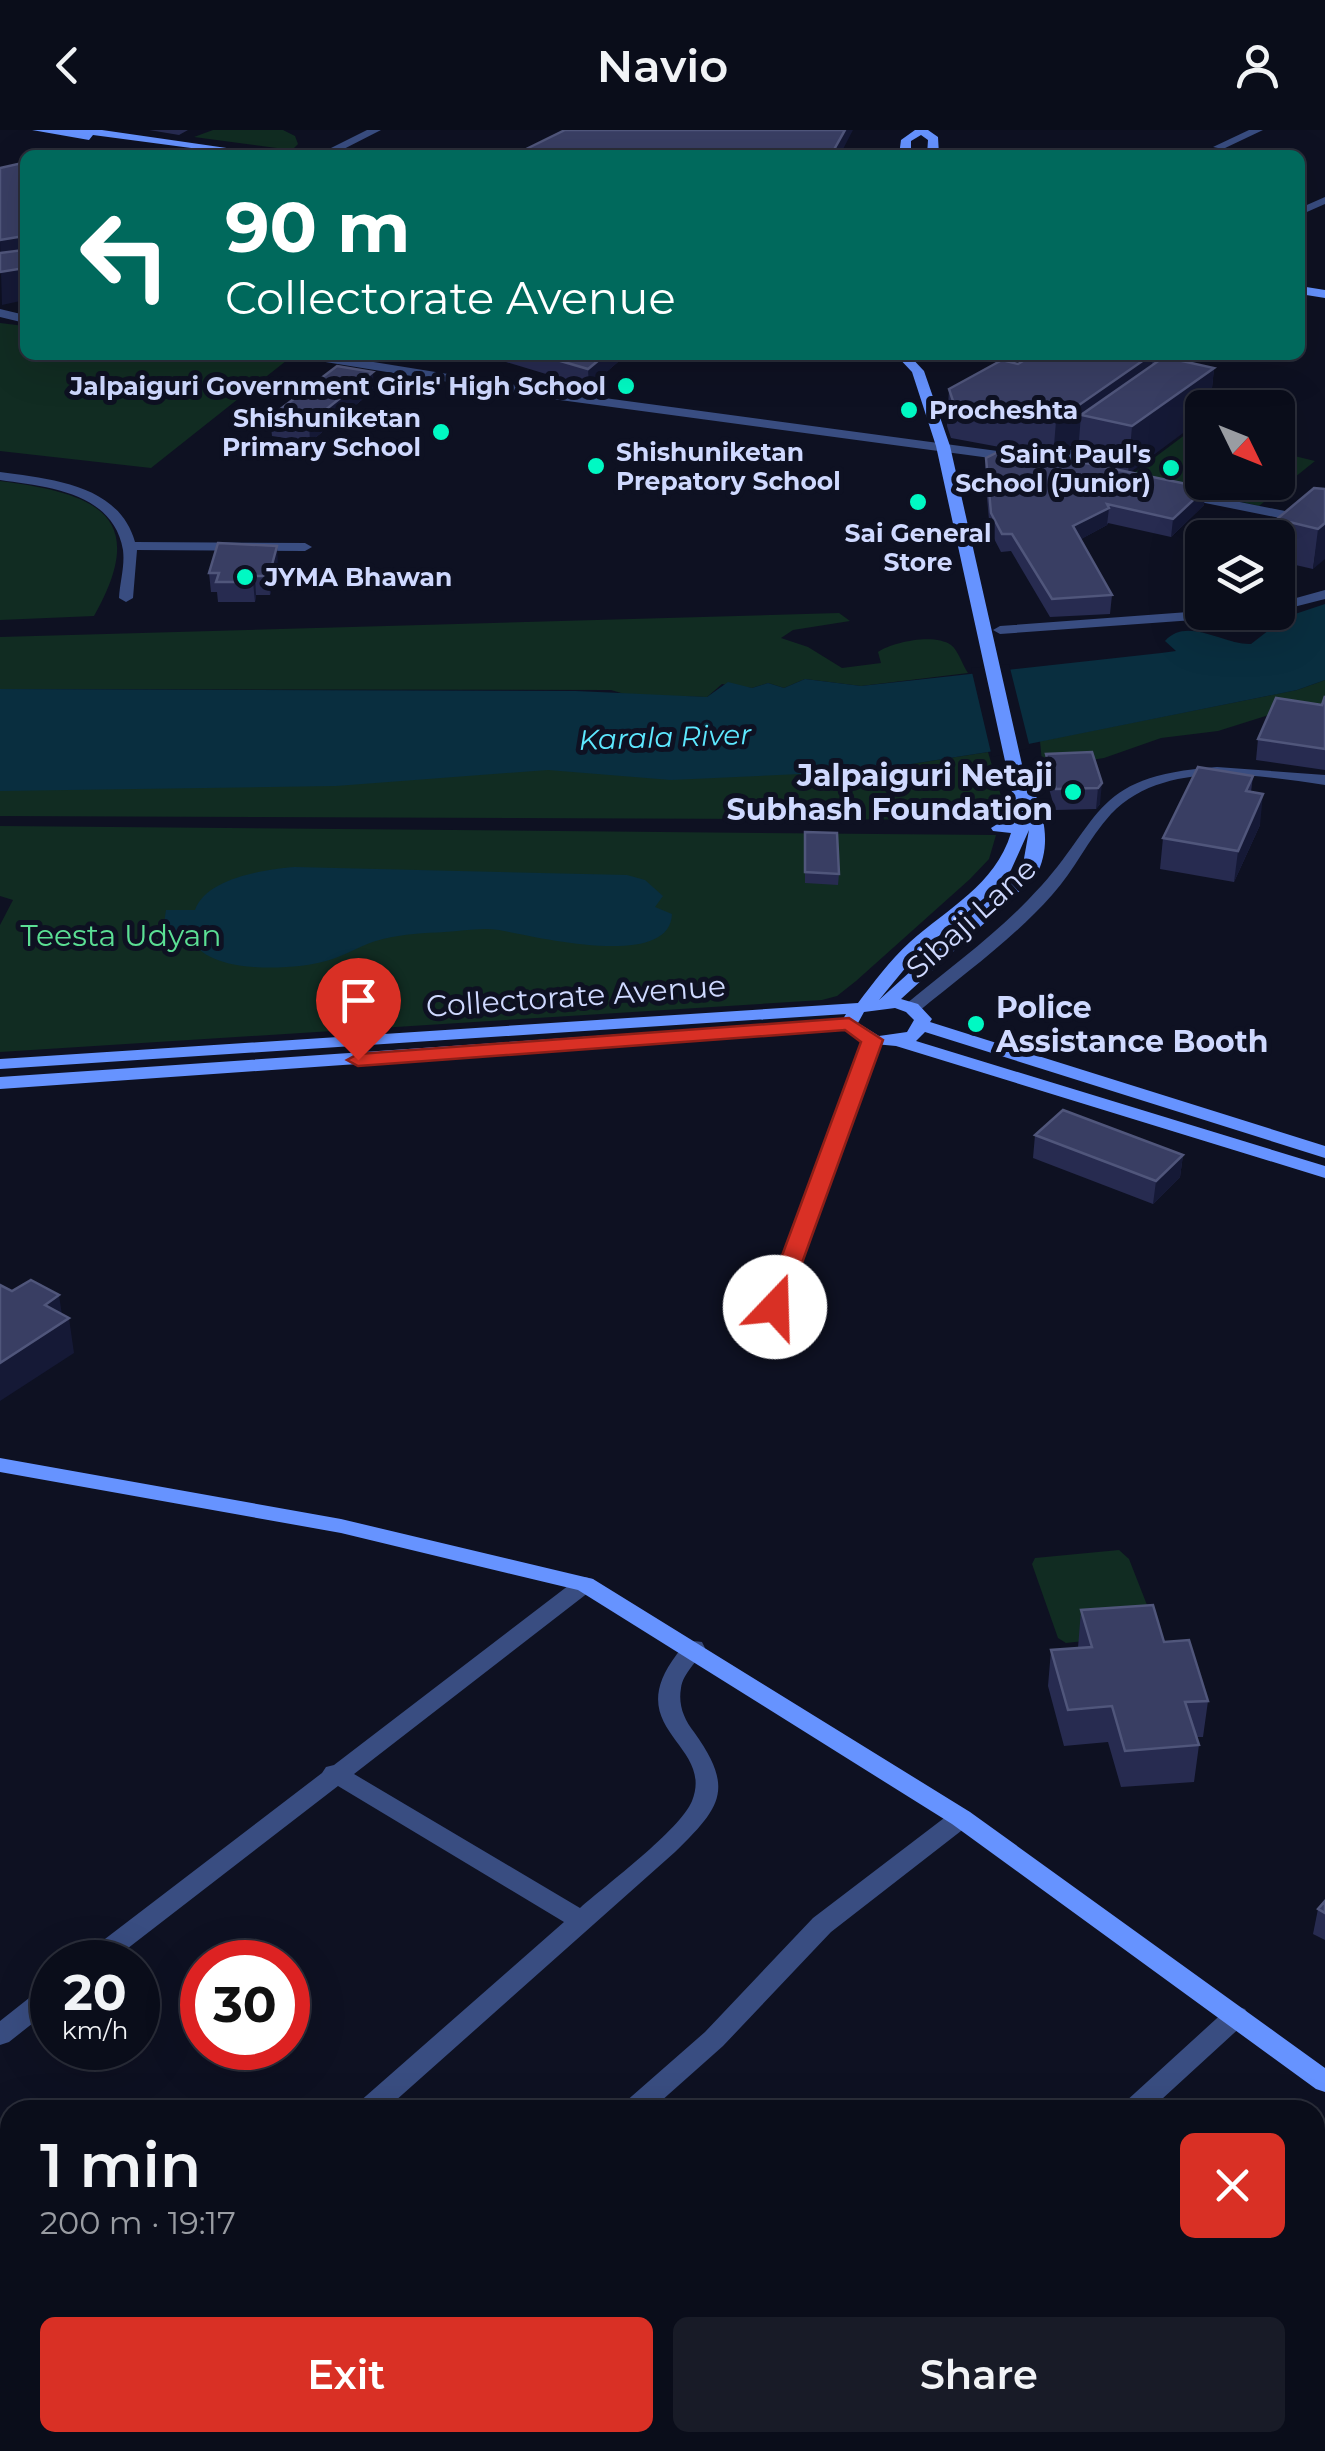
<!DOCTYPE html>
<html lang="en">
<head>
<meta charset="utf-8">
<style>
	:root { --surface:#0a0d1a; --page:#181b27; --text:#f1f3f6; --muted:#999ca2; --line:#2a2d39; --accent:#d93025 }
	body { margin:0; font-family:Montserrat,sans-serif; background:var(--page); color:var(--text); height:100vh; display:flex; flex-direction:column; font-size:38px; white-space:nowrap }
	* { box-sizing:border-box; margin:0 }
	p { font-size:32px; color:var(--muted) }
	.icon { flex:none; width:55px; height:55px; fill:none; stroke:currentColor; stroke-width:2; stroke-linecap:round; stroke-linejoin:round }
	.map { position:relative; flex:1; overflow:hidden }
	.side { position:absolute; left:0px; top:1970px; width:1325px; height:352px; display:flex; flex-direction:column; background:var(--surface); border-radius:30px 30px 0 0; box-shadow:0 10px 40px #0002,0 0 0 2px var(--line) }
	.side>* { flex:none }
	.guide { position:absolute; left:20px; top:20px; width:1285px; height:210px; border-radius:15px; box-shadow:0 10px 40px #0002,0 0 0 2px var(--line); background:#00695c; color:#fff; overflow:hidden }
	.needle { width:65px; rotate:133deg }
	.controls { position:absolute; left:1185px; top:260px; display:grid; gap:20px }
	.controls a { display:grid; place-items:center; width:110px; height:110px; border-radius:15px; background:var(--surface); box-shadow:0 10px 40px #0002,0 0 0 2px var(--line); font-size:50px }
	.speed { position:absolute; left:30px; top:1810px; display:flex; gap:20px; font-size:50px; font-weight:700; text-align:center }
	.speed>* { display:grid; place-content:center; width:130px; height:130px; border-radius:50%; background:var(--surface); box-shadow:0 10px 40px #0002,0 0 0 2px var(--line); line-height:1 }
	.speed small { font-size:25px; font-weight:400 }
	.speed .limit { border:15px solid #d22; background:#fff; color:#111 }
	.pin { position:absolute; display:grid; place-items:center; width:85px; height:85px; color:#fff; margin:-102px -42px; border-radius:50% 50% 50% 0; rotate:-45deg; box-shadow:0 0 10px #0007 }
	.pin .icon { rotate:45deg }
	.me { position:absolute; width:110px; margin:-55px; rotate:21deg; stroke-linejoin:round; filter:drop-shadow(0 0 8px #0008) }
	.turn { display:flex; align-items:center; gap:35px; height:210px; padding:0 40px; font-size:45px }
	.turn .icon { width:130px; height:130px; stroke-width:2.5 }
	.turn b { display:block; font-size:70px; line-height:85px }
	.round { display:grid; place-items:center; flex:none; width:105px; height:105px; border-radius:15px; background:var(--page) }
	.summary { display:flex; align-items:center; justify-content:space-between; height:170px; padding:0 40px }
	h1 { font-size:60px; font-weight:600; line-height:75px }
	.action { display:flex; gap:20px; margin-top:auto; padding:20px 40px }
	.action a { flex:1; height:115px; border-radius:15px; background:var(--accent); color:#fff; font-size:40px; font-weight:600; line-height:115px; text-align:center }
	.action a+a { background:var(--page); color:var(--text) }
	header { display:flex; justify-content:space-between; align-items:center; height:130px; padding:0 40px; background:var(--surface); font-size:45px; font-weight:600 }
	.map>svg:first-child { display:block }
	.green { fill:#112c22 }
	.water { fill:#092e3f }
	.pier { fill:#0e1122 }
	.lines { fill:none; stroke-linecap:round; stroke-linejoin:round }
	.street { fill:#394d81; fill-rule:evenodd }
	.secondary { fill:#6693ff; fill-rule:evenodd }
	.wall { fill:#272b50; fill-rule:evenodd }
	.shaded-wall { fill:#151936 }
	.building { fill:#393e63; stroke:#50567b; stroke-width:2.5 }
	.route { fill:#d93025; stroke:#8d1f18; stroke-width:2.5 }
	.poi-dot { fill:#00f9c3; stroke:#0e1122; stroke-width:4 }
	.labels { text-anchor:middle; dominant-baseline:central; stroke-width:10; stroke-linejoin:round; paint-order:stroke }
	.far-poi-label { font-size:25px; font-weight:bold; fill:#cfd9ff; stroke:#0e1122; text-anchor:end }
	.far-water-label { font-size:28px; font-style:italic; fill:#5de8ff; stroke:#0e1122 }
	.poi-label { font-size:30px; font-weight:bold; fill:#cfd9ff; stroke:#0e1122; text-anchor:end }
	.street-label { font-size:30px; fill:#cfd9ff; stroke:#0e1122 }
	.park-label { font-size:30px; fill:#5bdf94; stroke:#0e1122 }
</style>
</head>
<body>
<header><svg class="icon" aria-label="back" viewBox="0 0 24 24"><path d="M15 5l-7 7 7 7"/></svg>Navio<svg class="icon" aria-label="person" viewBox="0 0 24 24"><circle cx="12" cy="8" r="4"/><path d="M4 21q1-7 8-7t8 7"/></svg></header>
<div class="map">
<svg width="1325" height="2321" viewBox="0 0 1325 2321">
	<rect width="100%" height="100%" fill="#0e1122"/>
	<path class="green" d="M213 0H283L295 6 298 14 292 20 194 7Z
		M0 193 25 196V225L291 227 151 338 0 321Z
		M1190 301 1202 304V352H1278V322L1315 331 1259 376 1130 346Z
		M0 351C91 363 153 382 94 486L0 490Z
		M839 483 850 491 793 500 781 508 808 517 842 538 881 533 878 522C893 512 934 503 951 515 958 520 963 536 968 543L861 556 805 549 784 558 768 553 752 558 722 554 707 567 628 565 611 560 0 559V507Z
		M1325 550V582L1272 584 1218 601 1161 608 1104 628 1052 636 1042 632 1040 611 1297 560Z
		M988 622 1001 666 987 690 0 686V656L428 638 866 641Z
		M0 696 996 705 989 729 970 749 856 851 837 866 822 870 0 922V795L13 770 0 766Z
		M1119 1420 1129 1429 1156 1498 1146 1504 1066 1513 1058 1508 1032 1434 1035 1428Z"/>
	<path class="water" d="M1325 474V550L1297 560 988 622 866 641 671 650 548 640 336 656 0 661V559L576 561 707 567 728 552 752 558 768 553 784 558 805 549 861 556 1161 523 1176 521 1165 511C1187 486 1223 515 1251 514L1286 487Z
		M295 737 627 745 645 750 663 766 655 777 672 784C670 841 533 806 499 800 481 797 462 801 445 802 424 803 404 804 383 809 363 813 346 826 326 831 295 840 203 846 191 806L162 807 166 780H195C206 748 266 739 295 737Z"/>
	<path class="pier" d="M1009 534 1030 618 992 627 971 538Z"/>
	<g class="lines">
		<path class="street" d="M367 0H381L332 25H317Z
			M1249 0H1263L1223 19 1213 17Z
			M1325 67V74L1300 85V78Z
			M0 179 25 185V193L0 187Z
			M301 225H330L560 262 1020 324 1027 328 1020 332 560 270 307 229Z
			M1094 303 1106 306 1061 340H1051V334Z
			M0 342C50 349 119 354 135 412L305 413 312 417 305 421 137 420 133 468 126 472 119 468C120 452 125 436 123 420 113 362 48 357 0 350Z
			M1180 360 1325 389V397L1175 367 1173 364Z
			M1325 460V469L1278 481V473Z
			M1202 481 1257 482 1250 486 1000 504 993 500 1000 496Z
			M1217 637 1325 645V655C1258 645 1164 629 1111 684 1088 709 1075 740 1052 765 1013 809 964 844 918 882H906L903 878 906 874C947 840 991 808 1028 770 1105 693 1085 646 1217 637Z
			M872 905 881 910 785 1177 782 1181H768L765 1177 863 910Z
			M585 1447 593 1449 596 1454 593 1459 354 1644 580 1778C606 1755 680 1700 692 1671 715 1613 619 1600 677 1524 685 1514 688 1509 702 1512L705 1518C698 1531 683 1543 681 1558 678 1575 684 1589 694 1602 735 1659 721 1677 675 1722L385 1980H354L358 1973 564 1792 338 1656 110 1832H81L84 1825 322 1643 326 1637 334 1635 577 1449Z
			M961 1679 970 1682 973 1688 970 1694 831 1802 723 1916 651 1980H620L624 1973 705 1902 813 1788 952 1682Z
			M52 1854V1878L9 1912 0 1915V1891L43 1857Z
			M1236 1876 1245 1879 1249 1886 1245 1893 1150 1980H1120L1124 1973 1227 1879Z
			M1325 2169V2200L1315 2204V2173Z
			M10 2281V2312L0 2316V2285Z
			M256 2312H290L286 2321H252Z
			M746 2312H781L777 2321H742Z
			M1184 2312H1217L1213 2321H1180Z"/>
		<path class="secondary" d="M32 0H102L275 25H244L93 5 89 10Z
			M915 0H928L938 7 939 25H927L928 10 921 5 911 11V25H899L901 10Z
			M1300 156 1325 160V168L1300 164Z
			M896 225H909L924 241 950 316 1028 661 1036 666C1046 693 1050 719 1036 746L901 869 918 874 932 889 930 892 1325 1016V1028L925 902 916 911 1325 1036V1048L896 916 864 913 844 900 0 959V947L843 889 846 884 0 939V929L858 873C874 852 890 830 910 812 948 778 995 755 1011 703L993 701 991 698 999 693H1012L1014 672 936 316 912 242ZM1029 700 1022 740 879 870 916 825 995 759 1011 740ZM895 878 906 882 914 890 907 902 879 906 858 893 864 882Z
			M0 1328 341 1389 593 1449 970 1682 1325 1938V1962L1316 1959 952 1694 578 1460 341 1403 0 1342Z"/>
	</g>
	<path class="wall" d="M149 0H188L179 5Z
		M483 225H626L589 257Z
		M1033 225H1205L1193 233 1214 238 1210 278H1202L1130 342 1204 375 1171 407 1108 393 1107 395 1081 409 1112 465 1110 484 1050 487 1011 421 1001 422 990 401 985 346 986 328 1005 318 951 308 947 296 949 259 1018 234ZM1079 310 1077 331 1055 327Z
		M374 260 310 312 272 306 270 287Z
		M1325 359 1313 439 1278 431V408H1275L1277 389Z
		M278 436 270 465H256L255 472H218L217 462H211L209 443Z
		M1325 566V640L1256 630 1258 609 1322 575Z
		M1092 622 1100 674 1096 679 1055 680 1045 644 1046 624Z
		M1253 646 1251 662 1260 695 1234 752 1160 739 1163 708Z
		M805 702 839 744 838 755 805 753Z
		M1035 1005 1183 1025 1180 1047 1153 1074 1033 1028Z
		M1081 1480 1164 1512 1208 1571 1203 1607H1196L1199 1615 1194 1652 1121 1657 1108 1612 1064 1616 1048 1556 1051 1520 1078 1518Z
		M1325 1771V1810L1313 1804 1318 1779Z"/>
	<path class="shaded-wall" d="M845 0H853L840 25H831Z
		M24 106 25 170 2 175 0 110Z
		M605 225H626L589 257 588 239Z
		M1151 225H1153L1150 260 1081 285 1079 310 1053 328 1056 291Z
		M1180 225H1205L1168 251 1170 232Z
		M1214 238 1210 278H1202V289L1128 344 1132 296Z
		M373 242 374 260 310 312 309 293Z
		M1206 358 1204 375 1171 407 1173 389Z
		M1109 378 1107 395 1072 414 1073 396Z
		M1325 393V429L1313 439 1318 399Z
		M277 416 278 436 270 465 269 446Z
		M255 446 256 465 255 472 253 452Z
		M1102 653 1100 674 1096 679 1098 658Z
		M1263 664 1260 695 1234 752 1238 721Z
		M1183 1025 1180 1047 1153 1074 1156 1051Z
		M59 1165 63 1192 69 1188 74 1223 0 1271V1233L45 1175Z"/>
	<path class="building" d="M565 0H845L831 25H514Z
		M22 33 25 35V138L0 142V123L24 120V106L0 110V38Z
		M540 225H605L588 239Z
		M1033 225H1151L1056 291 953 271 949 259 1002 230 1018 234Z
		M1153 225H1180L1175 229 1164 227 1160 229 1153 228Z
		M1164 227 1214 238 1132 296 1081 285Z
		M337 236 373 242 309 293 270 287Z
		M1008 317 1206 358 1173 389 1107 374 1109 378 1073 396 1112 465 1052 469 1012 404H1002L991 383 986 328Z
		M1314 358 1325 359V393L1318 399 1277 389Z
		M218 413 277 416 269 446H255L253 452H216L219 443H209Z
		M1325 566V619L1258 609 1276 568 1322 575Z
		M1092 622 1102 653 1098 658 1056 659 1046 624Z
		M1198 637 1253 646 1246 661 1263 664 1238 721 1163 708Z
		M805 702 837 703 839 744 805 742Z
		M1063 980 1183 1025 1156 1051 1035 1005Z
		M31 1150 59 1165 45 1175 69 1188 0 1233V1155L12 1161Z
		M1153 1475 1164 1512 1189 1510 1208 1571 1185 1572 1199 1615 1125 1621 1112 1576 1068 1580 1051 1520 1092 1517 1081 1480Z
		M1325 1771V1783L1318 1779Z"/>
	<path class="route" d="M849 888 883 910 786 1177 775 1184 763 1177 861 912 845 900 358 936 347 930 358 924Z"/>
	<g class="poi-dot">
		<circle cx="626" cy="256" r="10"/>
		<circle cx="909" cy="280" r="10"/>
		<circle cx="441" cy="302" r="10"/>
		<circle cx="596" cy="336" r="10"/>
		<circle cx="1171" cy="338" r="10"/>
		<circle cx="918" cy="372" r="10"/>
		<circle cx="245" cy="447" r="10"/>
		<circle cx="1073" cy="662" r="10"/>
		<circle cx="976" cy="894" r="10"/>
	</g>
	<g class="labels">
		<g class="far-poi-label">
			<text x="606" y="256">Jalpaiguri Government Girls' High School</text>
			<text x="929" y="280" text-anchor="start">Procheshta</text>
			<text x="421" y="288">Shishuniketan<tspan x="421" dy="29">Primary School</tspan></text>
			<text x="616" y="322" text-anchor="start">Shishuniketan<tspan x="616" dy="29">Prepatory School</tspan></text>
			<text x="1151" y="324">Saint Paul's<tspan x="1151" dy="29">School (Junior)</tspan></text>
			<text x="918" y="403" text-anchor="middle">Sai General<tspan x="918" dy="29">Store</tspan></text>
			<text x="265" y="447" text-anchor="start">JYMA Bhawan</text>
		</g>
		<g class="far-water-label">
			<text transform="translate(665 607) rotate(-2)">Karala River</text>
		</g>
		<g class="poi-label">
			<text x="1053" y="645">Jalpaiguri Netaji<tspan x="1053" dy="34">Subhash Foundation</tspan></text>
			<text x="996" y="877" text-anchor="start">Police<tspan x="996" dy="34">Assistance Booth</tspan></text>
		</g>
		<g class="street-label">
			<text transform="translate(971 788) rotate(-42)">Sibaji Lane</text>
			<text transform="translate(576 866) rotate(-4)">Collectorate Avenue</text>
		</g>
		<g class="park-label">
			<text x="121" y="805">Teesta Udyan</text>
		</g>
	</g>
</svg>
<div class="controls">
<a><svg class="needle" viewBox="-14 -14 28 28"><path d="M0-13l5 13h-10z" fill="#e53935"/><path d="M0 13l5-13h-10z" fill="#999ca2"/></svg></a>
<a><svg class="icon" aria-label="layers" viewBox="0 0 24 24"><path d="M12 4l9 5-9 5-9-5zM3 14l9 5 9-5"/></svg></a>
</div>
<div class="speed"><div>20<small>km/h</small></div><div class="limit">30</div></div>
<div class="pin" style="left:358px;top:930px;background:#d93025"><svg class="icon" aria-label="arrive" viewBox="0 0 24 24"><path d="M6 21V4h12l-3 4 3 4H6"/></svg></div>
<svg class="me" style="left:775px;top:1177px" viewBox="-20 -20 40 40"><circle r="19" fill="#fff"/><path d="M0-13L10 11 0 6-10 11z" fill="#d93025"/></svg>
<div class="guide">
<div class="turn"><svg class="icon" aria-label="left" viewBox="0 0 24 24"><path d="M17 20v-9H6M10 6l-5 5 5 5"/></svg><div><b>90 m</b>Collectorate Avenue</div></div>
</div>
<section class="side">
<div class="summary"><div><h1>1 min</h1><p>200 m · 19:17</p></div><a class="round" style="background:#d93025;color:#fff"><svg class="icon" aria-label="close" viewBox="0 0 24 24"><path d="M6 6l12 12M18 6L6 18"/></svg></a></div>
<div class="action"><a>Exit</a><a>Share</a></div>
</section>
</div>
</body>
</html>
